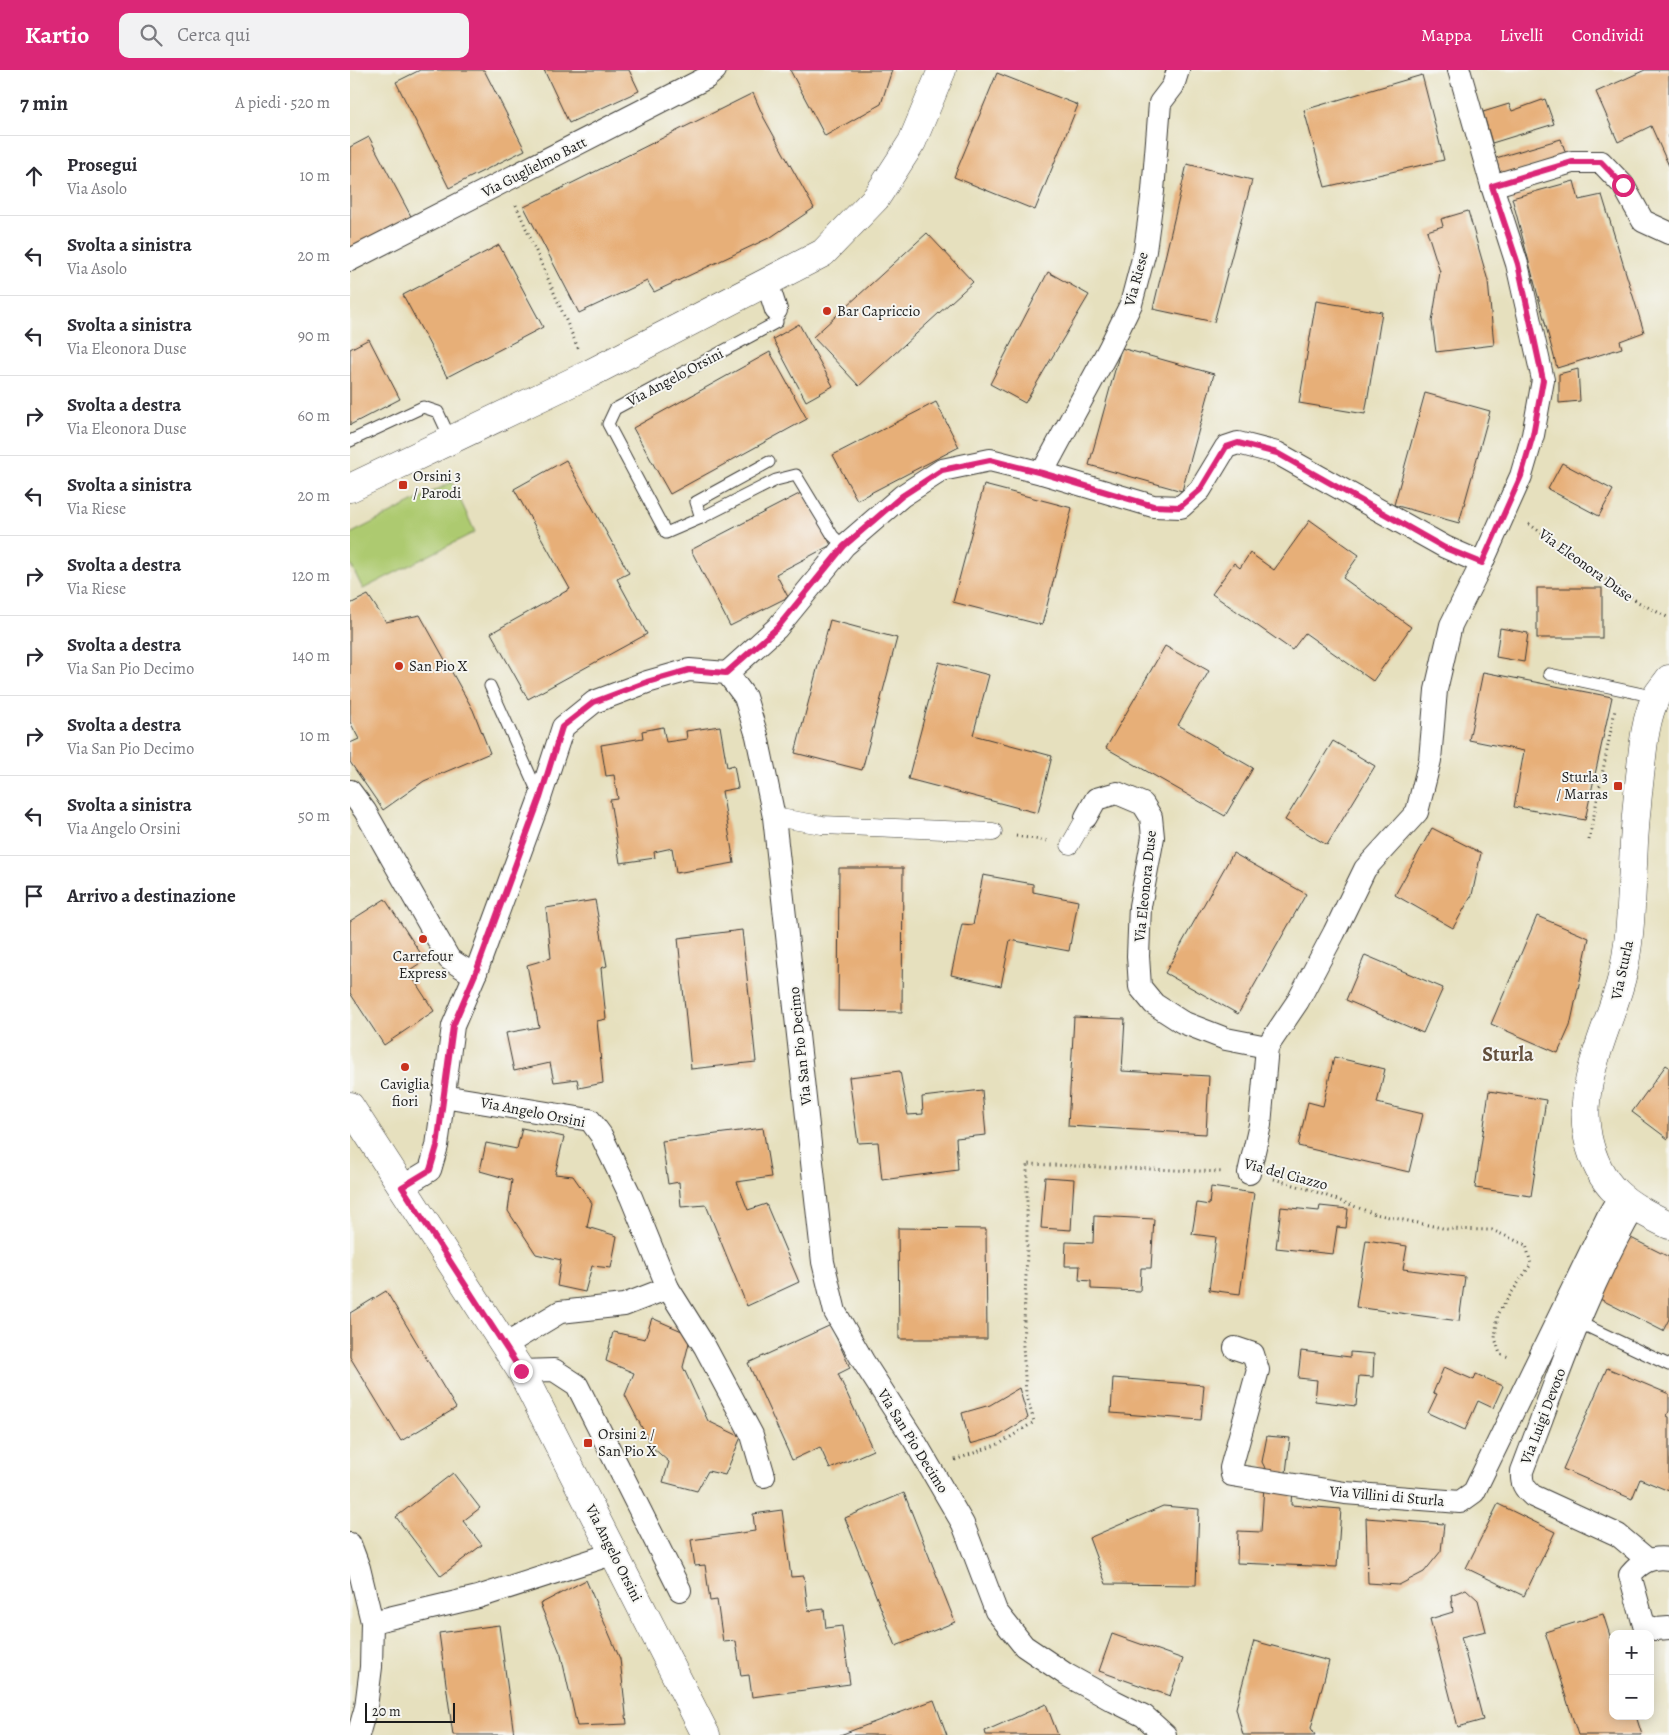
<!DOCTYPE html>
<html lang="it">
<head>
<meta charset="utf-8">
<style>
  :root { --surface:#fff; --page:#f2f2f3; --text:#2b2b33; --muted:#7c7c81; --line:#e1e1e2; --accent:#db2777 }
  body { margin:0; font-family:Alegreya,serif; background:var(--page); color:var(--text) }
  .controls { position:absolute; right:15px; bottom:15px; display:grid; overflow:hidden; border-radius:10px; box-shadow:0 2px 12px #0003 }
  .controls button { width:45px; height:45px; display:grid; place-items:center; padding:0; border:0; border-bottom:1px solid var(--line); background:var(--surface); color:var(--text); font:25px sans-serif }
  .scale { position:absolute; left:15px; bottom:12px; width:90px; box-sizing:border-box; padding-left:5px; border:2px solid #1c1c1c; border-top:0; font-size:14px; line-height:18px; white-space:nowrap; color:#1c1c1c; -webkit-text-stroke:4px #f6f6f2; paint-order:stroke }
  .stop { position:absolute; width:15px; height:15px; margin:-11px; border:4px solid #db2777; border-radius:50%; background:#fff }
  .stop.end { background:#db2777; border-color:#fff; box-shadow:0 1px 5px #0008 }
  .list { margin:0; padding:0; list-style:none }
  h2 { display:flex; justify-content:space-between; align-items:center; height:65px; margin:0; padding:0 20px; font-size:21px }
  h2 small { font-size:16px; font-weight:400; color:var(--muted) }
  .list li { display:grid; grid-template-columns:32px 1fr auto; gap:15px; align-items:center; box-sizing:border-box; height:80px; padding:0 20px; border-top:1px solid var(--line) }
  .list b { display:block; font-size:19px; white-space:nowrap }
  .list p { margin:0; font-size:16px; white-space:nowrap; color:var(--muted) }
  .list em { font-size:16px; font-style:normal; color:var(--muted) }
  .icon { flex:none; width:28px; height:28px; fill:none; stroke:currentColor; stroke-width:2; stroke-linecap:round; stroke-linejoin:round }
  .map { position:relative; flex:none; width:1319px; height:1665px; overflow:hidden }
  header { display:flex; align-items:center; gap:30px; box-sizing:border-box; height:70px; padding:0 25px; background:var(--accent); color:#fff }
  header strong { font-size:24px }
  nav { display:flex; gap:28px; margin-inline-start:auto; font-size:18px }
  .search { width:350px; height:45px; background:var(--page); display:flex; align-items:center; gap:12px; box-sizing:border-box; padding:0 18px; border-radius:10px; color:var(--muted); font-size:19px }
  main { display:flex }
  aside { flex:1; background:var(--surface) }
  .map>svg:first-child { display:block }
  .green { fill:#adca70; stroke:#647346 }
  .building { fill:#e7af78 }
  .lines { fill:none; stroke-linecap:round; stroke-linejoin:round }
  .service-casing { stroke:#3a3934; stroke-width:13 }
  .pedestrian-casing { stroke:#3a3934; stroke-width:19 }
  .minor-casing { stroke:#3a3934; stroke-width:24 }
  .tertiary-casing { stroke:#3a3934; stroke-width:29 }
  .path { stroke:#3a3934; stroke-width:3; stroke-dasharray:1 4; stroke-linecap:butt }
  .service { stroke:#fff; stroke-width:11 }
  .pedestrian { stroke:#fff; stroke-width:18 }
  .minor { stroke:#fff; stroke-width:22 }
  .tertiary { stroke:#fff; stroke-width:28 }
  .route { stroke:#db2777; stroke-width:6 }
  .poi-dot { fill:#c8321e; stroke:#f6f6f2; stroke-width:2 }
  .labels { text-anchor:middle; stroke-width:4; stroke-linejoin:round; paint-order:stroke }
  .street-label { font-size:15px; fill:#1c1c1c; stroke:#f6f6f2 }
  .poi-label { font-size:15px; fill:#1c1c1c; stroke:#f6f6f2; text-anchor:start }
  .district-label { font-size:20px; font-weight:bold; fill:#634f3c; stroke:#f6f6f2 }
</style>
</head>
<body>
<header>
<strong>Kartio</strong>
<div class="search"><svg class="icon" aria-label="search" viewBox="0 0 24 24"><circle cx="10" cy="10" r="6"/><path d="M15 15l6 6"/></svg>Cerca qui</div>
<nav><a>Mappa</a><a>Livelli</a><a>Condividi</a></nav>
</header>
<main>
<aside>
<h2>7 min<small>A piedi · 520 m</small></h2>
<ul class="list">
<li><svg class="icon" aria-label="ahead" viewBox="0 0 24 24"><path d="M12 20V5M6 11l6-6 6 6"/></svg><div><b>Prosegui</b><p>Via Asolo</p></div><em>10 m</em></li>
<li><svg class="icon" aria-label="left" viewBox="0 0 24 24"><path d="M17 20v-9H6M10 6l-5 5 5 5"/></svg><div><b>Svolta a sinistra</b><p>Via Asolo</p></div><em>20 m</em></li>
<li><svg class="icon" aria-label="left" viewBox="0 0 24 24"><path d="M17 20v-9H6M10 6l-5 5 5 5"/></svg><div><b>Svolta a sinistra</b><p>Via Eleonora Duse</p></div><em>90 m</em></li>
<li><svg class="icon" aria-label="right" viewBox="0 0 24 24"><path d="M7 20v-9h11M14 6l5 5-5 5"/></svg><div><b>Svolta a destra</b><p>Via Eleonora Duse</p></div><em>60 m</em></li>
<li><svg class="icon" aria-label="left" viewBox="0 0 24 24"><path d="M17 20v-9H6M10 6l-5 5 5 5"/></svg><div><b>Svolta a sinistra</b><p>Via Riese</p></div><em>20 m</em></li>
<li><svg class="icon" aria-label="right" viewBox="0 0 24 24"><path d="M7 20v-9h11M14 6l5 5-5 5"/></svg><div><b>Svolta a destra</b><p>Via Riese</p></div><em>120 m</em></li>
<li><svg class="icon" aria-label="right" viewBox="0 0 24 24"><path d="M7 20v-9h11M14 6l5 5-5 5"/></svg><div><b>Svolta a destra</b><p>Via San Pio Decimo</p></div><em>140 m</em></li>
<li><svg class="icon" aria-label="right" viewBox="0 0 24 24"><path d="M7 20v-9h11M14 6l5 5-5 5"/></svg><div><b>Svolta a destra</b><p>Via San Pio Decimo</p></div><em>10 m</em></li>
<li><svg class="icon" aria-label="left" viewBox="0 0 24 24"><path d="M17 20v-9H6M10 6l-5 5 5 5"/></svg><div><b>Svolta a sinistra</b><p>Via Angelo Orsini</p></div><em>50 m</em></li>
<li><svg class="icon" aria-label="arrive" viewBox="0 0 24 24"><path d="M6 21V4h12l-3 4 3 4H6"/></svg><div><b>Arrivo a destinazione</b></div></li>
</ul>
</aside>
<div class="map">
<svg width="1319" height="1665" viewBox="0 0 1319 1665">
  <rect width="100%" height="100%" fill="#f6f6f2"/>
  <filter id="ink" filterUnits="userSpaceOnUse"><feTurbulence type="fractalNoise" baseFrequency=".02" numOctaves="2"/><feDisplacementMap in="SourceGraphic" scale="10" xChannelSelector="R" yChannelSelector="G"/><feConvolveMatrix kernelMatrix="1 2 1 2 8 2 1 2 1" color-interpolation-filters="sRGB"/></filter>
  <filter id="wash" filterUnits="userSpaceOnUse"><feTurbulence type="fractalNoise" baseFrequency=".0096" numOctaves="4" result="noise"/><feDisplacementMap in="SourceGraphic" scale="20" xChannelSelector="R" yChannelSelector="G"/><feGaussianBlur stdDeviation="1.12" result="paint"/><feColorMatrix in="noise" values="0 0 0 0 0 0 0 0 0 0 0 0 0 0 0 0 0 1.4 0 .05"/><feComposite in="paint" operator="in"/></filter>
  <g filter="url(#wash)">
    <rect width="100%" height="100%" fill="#e6e0be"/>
    <polygon class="green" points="102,412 125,462 13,519 0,493 0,464"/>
    <g id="blocks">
      <g class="building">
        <polygon points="70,0 134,0 175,80 99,118 46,12"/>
        <polygon points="194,0 279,0 289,21 219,53"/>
        <polygon points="440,0 542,0 531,34 475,66"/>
        <polygon points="1295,0 1319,0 1319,96 1301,56 1268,72 1246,22"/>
        <polygon points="647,3 728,35 685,140 604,107"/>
        <polygon points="1072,5 1094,90 975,117 954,40"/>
        <polygon points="403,23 414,48 464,138 421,167 304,222 297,211 229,243 174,137"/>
        <polygon points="1195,29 1204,54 1142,73 1133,42 1159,34 1162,41"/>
        <polygon points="19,67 63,150 0,183 0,77"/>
        <polygon points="1211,69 1217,87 1151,106 1146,88"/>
        <polygon points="837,94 902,110 864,252 803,239"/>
        <polygon points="1224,111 1229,130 1252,125 1294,262 1270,271 1272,278 1207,298 1162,128"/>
        <polygon points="1118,141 1138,211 1144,275 1086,282 1082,252 1090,202 1077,161 1093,156 1091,149"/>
        <polygon points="577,163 623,212 509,316 463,267"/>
        <polygon points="149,175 193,257 97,307 53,225"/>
        <polygon points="698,202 739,225 675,333 640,314"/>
        <polygon points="966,231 1032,242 1015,344 949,333"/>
        <polygon points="449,254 483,316 456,331 423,269"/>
        <polygon points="19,269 50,329 0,355 0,279"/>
        <polygon points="771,278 864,304 832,421 739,395"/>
        <polygon points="420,282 457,349 320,424 283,358"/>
        <polygon points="1228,299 1230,331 1209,333 1209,304"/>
        <polygon points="1075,323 1140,341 1109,453 1044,435"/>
        <polygon points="586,332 609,377 507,430 483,385"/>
        <polygon points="216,390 279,503 267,509 297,564 178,629 141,563 220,519 164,419"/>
        <polygon points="1212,393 1263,420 1249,446 1198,419"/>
        <polygon points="634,415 722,438 692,555 603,532"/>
        <polygon points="453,422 481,475 426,504 438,527 380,556 341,480"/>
        <polygon points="960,450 1009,485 993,508 1061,557 1023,611 955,563 942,580 862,524 884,493 890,498 900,483 924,500"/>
        <rect x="1187" y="518" width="65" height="50"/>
        <polygon points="18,525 36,552 70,545 123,640 140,683 74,711 33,740 0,692 0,673 9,669 0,652 0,534"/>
        <polygon points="480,550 547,568 512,700 445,683"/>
        <polygon points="1150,558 1178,563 1174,592 1146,587"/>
        <polygon points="815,576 859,601 828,655 903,698 875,746 756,678"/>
        <polygon points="589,592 639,605 623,665 702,686 688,743 558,709"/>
        <polygon points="1133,602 1262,627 1235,750 1164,737 1174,681 1119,670"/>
        <polygon points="370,656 377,697 384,695 388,718 372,721 384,793 326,803 322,778 304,782 305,788 270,793 260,730 268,729 264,705 256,706 251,675 293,668 292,661 313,657 316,672 337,669 336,661"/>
        <polygon points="983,671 1025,696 977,775 935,750"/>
        <polygon points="1082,758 1131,783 1122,825 1103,858 1045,825"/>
        <polygon points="883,783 956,824 888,944 815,903"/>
        <polygon points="489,798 553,798 552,942 488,941"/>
        <polygon points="633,805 683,814 683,822 728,831 719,881 660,870 651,916 601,905 612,854 623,855"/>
        <polygon points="35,829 75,890 58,901 84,941 34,975 0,923 0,851"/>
        <polygon points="245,830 257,896 251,898 256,949 247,951 253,1013 229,1018 227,1009 204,1012 200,993 164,1001 156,963 189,957 177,895 201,888 196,838"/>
        <polygon points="1187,846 1239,868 1220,956 1208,983 1141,954"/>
        <polygon points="392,860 406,992 341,999 328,868"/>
        <polygon points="1015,885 1093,918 1073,963 996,930"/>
        <polygon points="724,947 775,949 772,1001 859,1006 856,1064 718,1056"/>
        <polygon points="984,987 1035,999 1027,1033 1073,1044 1059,1102 948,1076 958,1032 973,1036"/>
        <polygon points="1316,995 1319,997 1319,1067 1318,1069 1282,1042"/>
        <polygon points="550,1001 558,1045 573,1044 572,1027 632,1020 636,1065 606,1068 608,1100 532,1110 528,1072 508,1073 499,1007"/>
        <polygon points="1139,1021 1196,1030 1181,1126 1125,1118"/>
        <polygon points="172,1058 214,1067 205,1104 223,1106 242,1133 237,1157 267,1166 261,1198 242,1196 235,1222 207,1216 211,1190 186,1184 158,1141 162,1110 130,1101 136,1073 167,1079"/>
        <polygon points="413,1058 421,1107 387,1112 398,1140 416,1134 449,1212 397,1236 356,1135 331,1137 329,1112 318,1114 312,1071"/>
        <polygon points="695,1107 724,1109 721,1160 691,1158"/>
        <polygon points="861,1117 904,1123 890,1224 859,1220 866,1167 842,1164 847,1133 859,1135"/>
        <polygon points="970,1136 998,1139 996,1158 987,1157 983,1184 926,1178 931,1137 969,1141"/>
        <polygon points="744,1146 804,1149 801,1198 791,1198 790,1221 741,1219 741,1211 729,1210 730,1196 715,1196 716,1172 743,1173"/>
        <polygon points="548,1158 636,1159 637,1269 549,1269"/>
        <polygon points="1279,1167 1319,1187 1319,1249 1313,1261 1248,1228"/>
        <polygon points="1016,1170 1057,1176 1053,1199 1115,1207 1109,1251 1006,1237"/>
        <polygon points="36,1221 106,1338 51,1371 0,1287 0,1243"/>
        <polygon points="302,1248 341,1265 333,1297 358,1351 391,1367 375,1405 358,1401 347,1421 313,1412 319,1392 302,1377 275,1325 284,1303 256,1291 263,1262 295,1269"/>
        <polygon points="481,1255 500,1298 488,1304 523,1380 480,1399 470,1377 442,1390 398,1293"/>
        <polygon points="951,1281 1000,1287 1000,1282 1024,1284 1023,1307 1009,1306 1006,1336 965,1331 967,1310 948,1308"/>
        <polygon points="1094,1297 1124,1310 1126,1304 1153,1316 1143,1338 1128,1331 1115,1360 1078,1343 1087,1324 1083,1323"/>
        <polygon points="1257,1298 1319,1324 1319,1341 1317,1346 1319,1347 1319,1421 1290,1409 1282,1429 1213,1399"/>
        <polygon points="763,1308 854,1315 851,1350 761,1343"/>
        <polygon points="669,1318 678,1348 649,1366 620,1374 612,1343 640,1335"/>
        <polygon points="917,1366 940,1368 936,1403 920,1401 915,1398 912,1392"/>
        <polygon points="103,1403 130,1438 113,1451 132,1475 91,1506 46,1447"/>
        <polygon points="914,1416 942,1418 941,1435 991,1439 987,1497 887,1493 888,1461 911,1462"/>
        <polygon points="554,1423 605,1552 546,1576 495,1448"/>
        <polygon points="1148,1434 1205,1462 1174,1526 1116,1498"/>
        <polygon points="813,1436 849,1439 846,1515 756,1514 739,1468"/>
        <polygon points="432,1440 441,1507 454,1506 458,1541 474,1539 476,1558 492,1556 500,1614 402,1627 399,1605 391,1606 386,1571 373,1572 367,1530 360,1531 355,1495 345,1496 341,1470 405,1461 403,1444"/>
        <polygon points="1016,1448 1094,1454 1091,1481 1074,1502 1049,1515 1018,1513"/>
        <polygon points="236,1510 270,1589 277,1654 227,1656 211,1585 190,1534"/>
        <polygon points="1116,1519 1128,1530 1136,1561 1111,1567 1133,1650 1108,1657 1080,1549 1103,1542 1101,1525"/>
        <polygon points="1253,1544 1263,1575 1263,1646 1286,1646 1292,1665 1228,1665 1195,1562"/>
        <polygon points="149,1555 164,1665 103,1665 89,1563"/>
        <polygon points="762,1564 833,1589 820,1626 749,1601"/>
        <polygon points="904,1571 979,1591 961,1658 965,1665 893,1665 886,1638"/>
        <polygon points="584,1630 597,1665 490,1665"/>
        <polygon points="696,1634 708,1665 636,1665 635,1661"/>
      </g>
    </g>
  </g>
  <g filter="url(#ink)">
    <use href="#blocks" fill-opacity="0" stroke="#3a3934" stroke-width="1"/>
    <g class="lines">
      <defs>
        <g id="service">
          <polyline points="426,240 427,252 265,339 258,354 316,463 351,448 426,410 446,405 483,466 494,476"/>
          <polyline points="0,371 73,337 88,342 101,370"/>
          <polyline points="351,448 346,432 419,392"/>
          <polyline points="1199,604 1306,627"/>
          <polyline points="140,616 190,727"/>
          <polyline points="1228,1252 1319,1295"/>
        </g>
        <g id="pedestrian">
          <polyline points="424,747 472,755 643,762"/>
          <polyline points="720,775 736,747"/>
        </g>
        <g id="minor">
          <polyline points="1142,116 1222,92 1251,92 1273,115 1293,151 1319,163"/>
          <polyline points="0,190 356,8 365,0"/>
          <polyline points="417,212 426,240"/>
          <polyline points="692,403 759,279 781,234 795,181 803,121 810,33 823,16 828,0"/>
          <polyline points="377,603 427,558 494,476 552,426 592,400 640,390 692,403 803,436 831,437 850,420 876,377 888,373 927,383 1095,477 1132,493"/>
          <polyline points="0,721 15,741 99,889 116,900 126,902"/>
          <polyline points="736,747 746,729 767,723 793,734 801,747 803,767 790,836 788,886 790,917 804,934 832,952 876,969 917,977 948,931 984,863 1015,799 1067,742 1080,690 1086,620 1101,555 1132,493 1171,406 1183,365 1193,310 1167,194 1142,116 1109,0"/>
          <polyline points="93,1026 240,1050 251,1065 281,1127 318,1218 274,1235 210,1242 155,1275"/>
          <polyline points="899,1103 910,1055 917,977"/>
          <polyline points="52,1117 80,1100 87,1076 103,956 126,902 190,728 213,657 244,632 297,612 339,600 377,603 395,627 407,666 424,747 473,1192 485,1242 513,1291 564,1370 613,1454 646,1541 674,1576 717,1605 764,1631 794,1646 815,1665"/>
          <path d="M 1284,1138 C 1236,1220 1206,1312 1172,1401 C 1171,1413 1174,1418 1183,1426 L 1268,1465 L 1298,1490"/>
          <polyline points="318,1218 355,1277 402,1365 414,1406"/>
          <polyline points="885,1278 903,1284 908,1300 881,1398 882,1405 995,1423 1110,1432 1124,1422 1258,1146 1269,1127"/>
          <polyline points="171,1301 204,1300 227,1315 330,1520"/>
          <polyline points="0,1474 9,1498 22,1552 21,1597 16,1637 8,1665"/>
          <path d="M 1319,1489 C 1302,1486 1291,1492 1280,1505 L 1294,1555 L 1306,1559 L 1319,1558"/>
          <polyline points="22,1552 128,1527 265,1483"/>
        </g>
        <g id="tertiary">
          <polyline points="0,418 239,304 473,183 526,128 562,72 592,0"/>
          <path d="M 1319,609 C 1315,615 1309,621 1306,627 C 1296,646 1293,676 1291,697 C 1287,730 1284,762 1283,795 C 1281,833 1281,870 1272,907 C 1259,959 1226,1014 1238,1068 C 1249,1119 1276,1134 1319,1155"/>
          <polyline points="0,1036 171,1301 356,1665"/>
        </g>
      </defs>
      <use href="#service" class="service-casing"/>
      <use href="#pedestrian" class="pedestrian-casing"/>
      <use href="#minor" class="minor-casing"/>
      <use href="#tertiary" class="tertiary-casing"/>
      <g class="path">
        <polyline points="166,135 228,278"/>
        <polyline points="1179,454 1288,532 1319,548"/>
        <polyline points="666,766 697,771"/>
        <polyline points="1239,770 1265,640"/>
        <polyline points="924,1109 961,1120 1025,1144 1097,1159 1142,1160 1176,1175 1181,1194 1148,1243 1145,1268 1150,1284 1159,1287"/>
        <polyline points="605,1390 651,1373 684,1352 676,1323 673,1276 677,1182 677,1094 874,1102"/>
      </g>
      <use href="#service" class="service"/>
      <use href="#pedestrian" class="pedestrian"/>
      <use href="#minor" class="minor"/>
      <use href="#tertiary" class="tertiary"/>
    </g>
  </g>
  <g class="lines" filter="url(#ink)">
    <polyline class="route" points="171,1301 52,1117 80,1100 87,1076 103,956 126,902 190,728 212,657 244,632 297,612 339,600 376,603 427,558 494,476 552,426 592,400 640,390 692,403 803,436 830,437 850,420 876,377 888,373 927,383 1095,478 1132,493 1171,406 1183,365 1193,310 1168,194 1142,116 1222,92 1251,92 1273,115"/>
  </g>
  <g class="poi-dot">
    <circle cx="477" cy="241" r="5"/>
    <rect x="48" y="410" width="10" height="10" rx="2.5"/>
    <circle cx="49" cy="596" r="5"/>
    <rect x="1263" y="711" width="10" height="10" rx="2.5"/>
    <circle cx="73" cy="869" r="5"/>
    <circle cx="55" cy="997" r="5"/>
    <rect x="233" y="1368" width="10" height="10" rx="2.5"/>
  </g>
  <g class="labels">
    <g class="street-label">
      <text transform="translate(184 97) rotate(-27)" y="5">Via Guglielmo Batt</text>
      <text transform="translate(786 209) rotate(-75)" y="5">Via Riese</text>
      <text transform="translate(325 307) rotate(-28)" y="5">Via Angelo Orsini</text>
      <text transform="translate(1236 495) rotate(36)" y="5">Via Eleonora Duse</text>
      <text transform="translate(795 816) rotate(-84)" y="5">Via Eleonora Duse</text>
      <text transform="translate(1272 900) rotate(-78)" y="5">Via Sturla</text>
      <text transform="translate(450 976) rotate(-96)" y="5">Via San Pio Decimo</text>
      <text transform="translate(183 1042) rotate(11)" y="5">Via Angelo Orsini</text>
      <text transform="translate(936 1104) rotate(15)" y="5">Via del Ciazzo</text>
      <text transform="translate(1193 1346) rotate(-69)" y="5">Via Luigi Devoto</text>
      <text transform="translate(563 1371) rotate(58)" y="5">Via San Pio Decimo</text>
      <text transform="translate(1037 1426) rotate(5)" y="5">Via Villini di Sturla</text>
      <text transform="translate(264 1483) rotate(63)" y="5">Via Angelo Orsini</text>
    </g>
    <g class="poi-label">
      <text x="487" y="246">Bar Capriccio</text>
      <text x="63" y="411">Orsini 3<tspan x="63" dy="17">/ Parodi</tspan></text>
      <text x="59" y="601">San Pio X</text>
      <text x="1258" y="712" text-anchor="end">Sturla 3<tspan x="1258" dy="17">/ Marras</tspan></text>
      <text x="73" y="891" text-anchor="middle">Carrefour<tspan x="73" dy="17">Express</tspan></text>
      <text x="55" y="1019" text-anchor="middle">Caviglia<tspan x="55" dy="17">fiori</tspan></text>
      <text x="248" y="1369">Orsini 2 /<tspan x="248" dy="17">San Pio X</tspan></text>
    </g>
    <g class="district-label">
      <text x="1158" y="991">Sturla</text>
    </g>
  </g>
</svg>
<div class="controls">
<button>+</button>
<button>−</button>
</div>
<div class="scale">20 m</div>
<div class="stop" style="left:1273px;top:115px"></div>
<div class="stop end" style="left:171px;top:1301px"></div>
</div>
</main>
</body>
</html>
